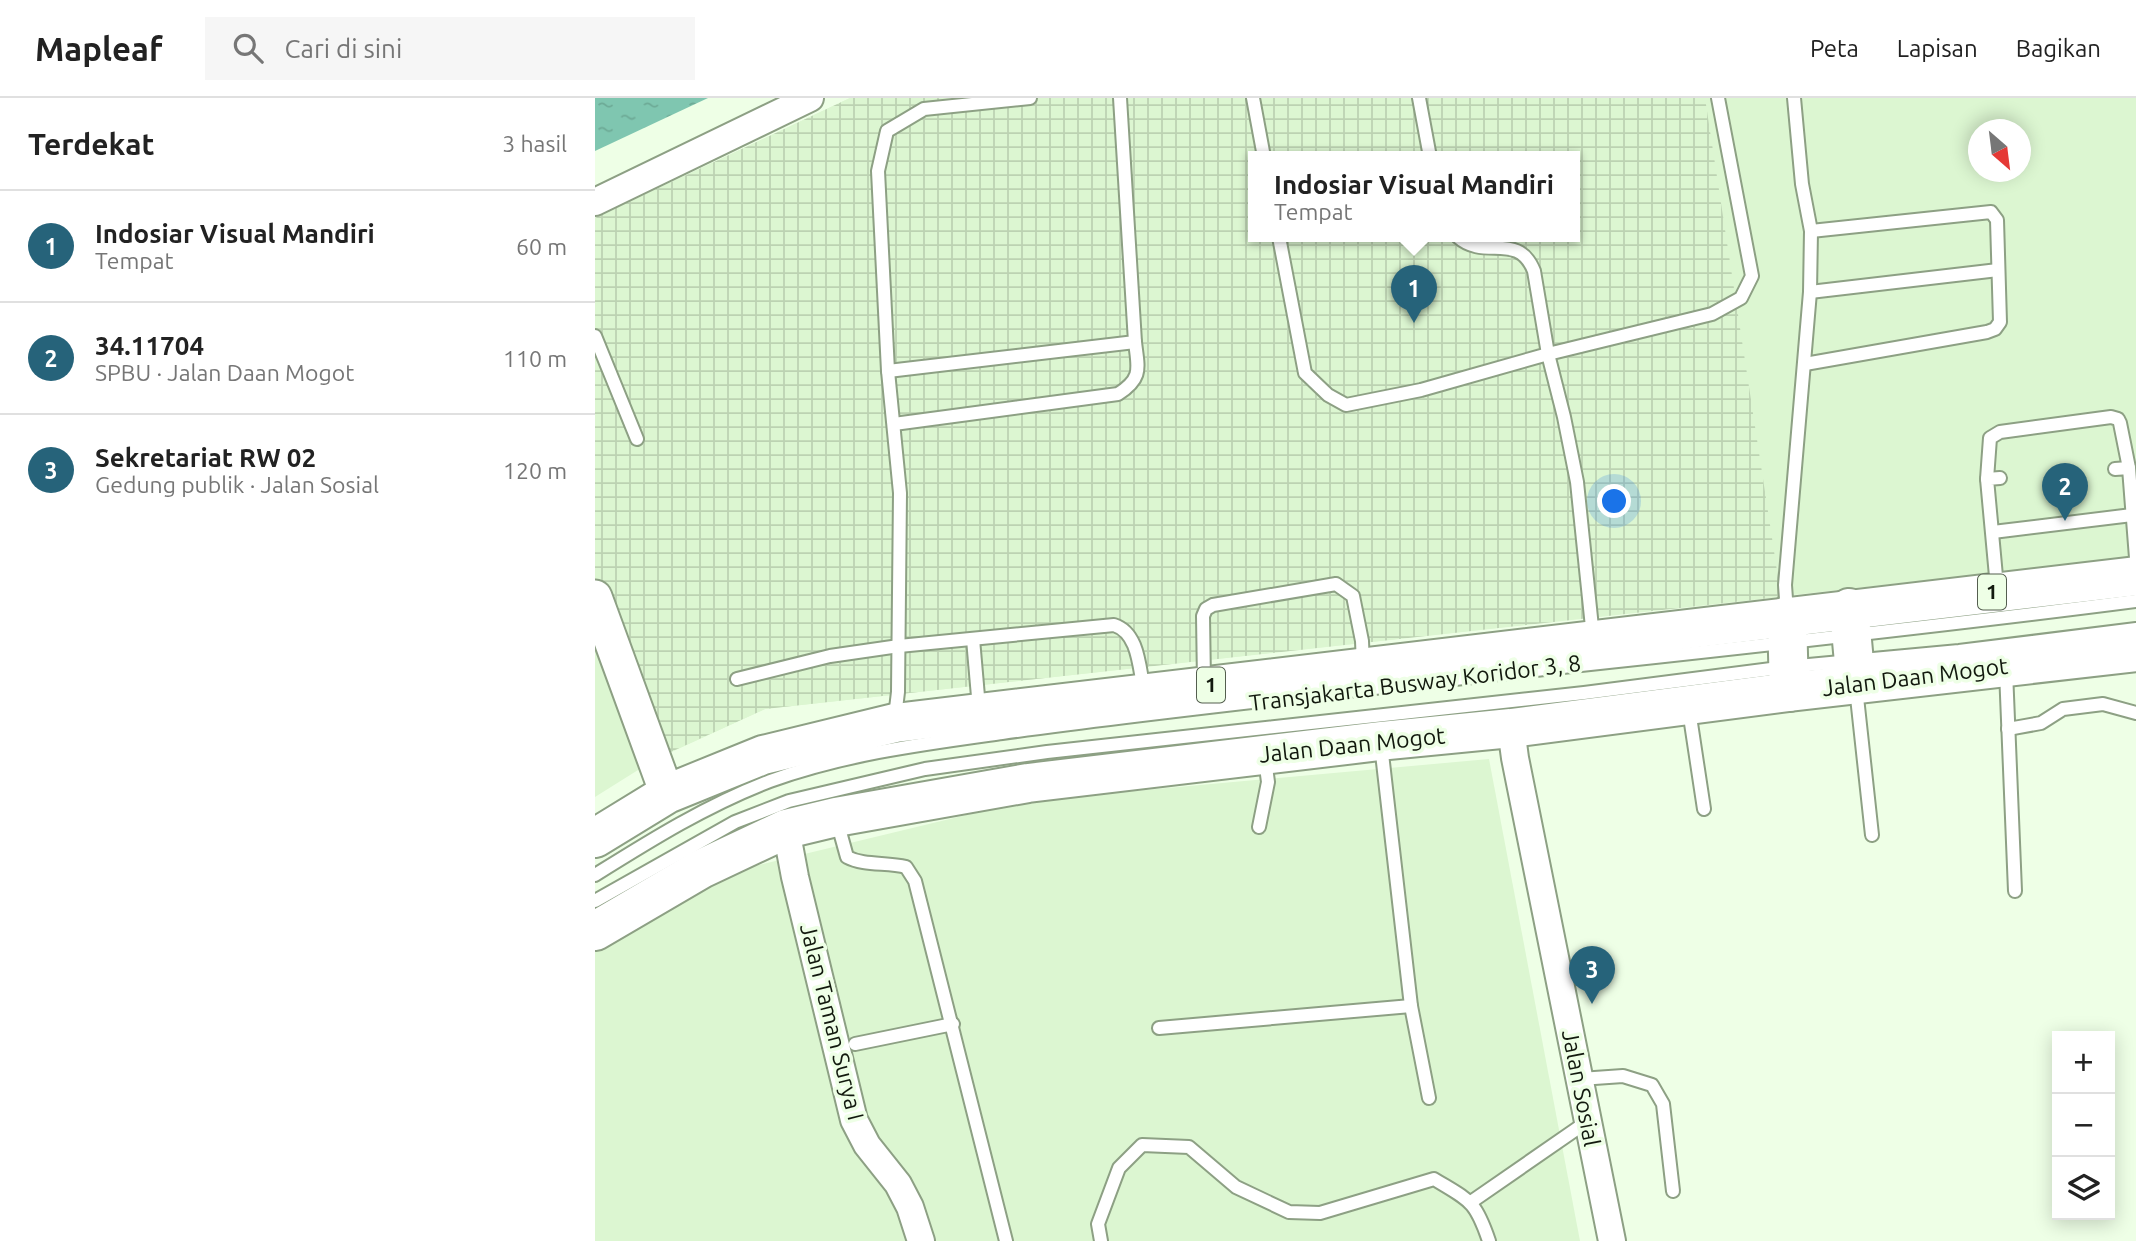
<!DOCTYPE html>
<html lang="id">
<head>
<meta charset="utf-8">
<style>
  :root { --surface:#fff; --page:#f6f6f6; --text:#222; --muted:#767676; --line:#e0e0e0; --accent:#26637a }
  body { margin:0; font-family:Ubuntu,sans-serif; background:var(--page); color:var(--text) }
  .controls { position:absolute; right:21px; bottom:21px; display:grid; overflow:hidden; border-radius:0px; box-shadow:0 4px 18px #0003 }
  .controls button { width:63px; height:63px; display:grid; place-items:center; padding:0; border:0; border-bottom:2px solid var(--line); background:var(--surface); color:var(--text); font:35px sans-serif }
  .compass { position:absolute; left:1373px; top:21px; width:63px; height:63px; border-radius:50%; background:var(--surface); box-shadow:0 4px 18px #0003; rotate:152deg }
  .you { position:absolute; left:1020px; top:404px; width:24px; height:24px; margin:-18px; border:5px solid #fff; border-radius:50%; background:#1a73e8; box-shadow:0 0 0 10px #1a73e833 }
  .badge { display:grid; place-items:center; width:46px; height:46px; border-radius:50%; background:var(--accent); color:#fff; font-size:23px; font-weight:700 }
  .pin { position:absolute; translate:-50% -58px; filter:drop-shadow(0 2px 4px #0008) }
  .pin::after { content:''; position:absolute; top:37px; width:24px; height:21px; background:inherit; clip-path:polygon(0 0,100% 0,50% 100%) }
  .popup { position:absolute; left:653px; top:53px; width:332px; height:91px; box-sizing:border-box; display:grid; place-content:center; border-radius:0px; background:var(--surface); filter:drop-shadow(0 2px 5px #0005); font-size:23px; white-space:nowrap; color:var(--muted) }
  .popup b { font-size:26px; color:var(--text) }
  .popup::after { content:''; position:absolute; left:50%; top:100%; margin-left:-14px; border:14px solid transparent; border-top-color:var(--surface) }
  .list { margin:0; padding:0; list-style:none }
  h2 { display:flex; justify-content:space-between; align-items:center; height:91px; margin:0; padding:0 28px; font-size:30px }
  h2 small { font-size:23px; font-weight:400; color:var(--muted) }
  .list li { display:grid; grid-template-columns:46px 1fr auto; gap:21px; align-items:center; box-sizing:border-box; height:112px; padding:0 28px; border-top:2px solid var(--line) }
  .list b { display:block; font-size:26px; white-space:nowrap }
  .list p { margin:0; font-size:23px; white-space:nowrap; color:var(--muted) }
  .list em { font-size:23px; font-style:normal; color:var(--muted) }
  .icon { flex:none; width:38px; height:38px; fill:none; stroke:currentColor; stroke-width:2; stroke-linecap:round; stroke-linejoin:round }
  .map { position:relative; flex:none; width:1541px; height:1143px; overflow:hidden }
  header { display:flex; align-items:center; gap:42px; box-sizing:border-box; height:98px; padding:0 35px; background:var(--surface); border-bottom:2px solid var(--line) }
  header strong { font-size:33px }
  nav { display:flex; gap:38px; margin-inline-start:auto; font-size:24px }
  .search { width:490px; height:63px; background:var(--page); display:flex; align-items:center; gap:18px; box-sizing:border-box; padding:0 24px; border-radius:0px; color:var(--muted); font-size:26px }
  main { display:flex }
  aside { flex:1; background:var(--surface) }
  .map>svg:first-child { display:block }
  .built { fill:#dcf6d1; fill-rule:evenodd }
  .industrial { fill:url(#industrial-grid); fill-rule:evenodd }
  .water { fill:url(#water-ripples) }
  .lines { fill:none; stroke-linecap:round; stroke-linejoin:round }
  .service-casing { stroke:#8da084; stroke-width:16 }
  .minor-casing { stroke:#8da084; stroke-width:30 }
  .tertiary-casing { stroke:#8da084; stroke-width:37 }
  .trunk-casing { stroke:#8da084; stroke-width:42 }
  .service { stroke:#fff; stroke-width:12 }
  .minor { stroke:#fff; stroke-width:26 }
  .tertiary { stroke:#fff; stroke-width:33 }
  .trunk { stroke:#fff; stroke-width:38 }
  .labels { text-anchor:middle; stroke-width:7; stroke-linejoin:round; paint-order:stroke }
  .shield { fill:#eeffe6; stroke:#545e4f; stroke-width:2 }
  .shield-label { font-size:21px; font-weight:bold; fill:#12190e }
  .street-label { font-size:23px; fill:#12190e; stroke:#eeffe6 }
</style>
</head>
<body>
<header>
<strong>Mapleaf</strong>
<div class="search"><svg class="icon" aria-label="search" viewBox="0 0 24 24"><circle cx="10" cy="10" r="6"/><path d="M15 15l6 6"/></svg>Cari di sini</div>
<nav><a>Peta</a><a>Lapisan</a><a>Bagikan</a></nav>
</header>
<main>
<aside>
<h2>Terdekat<small>3 hasil</small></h2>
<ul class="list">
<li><span class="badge">1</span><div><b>Indosiar Visual Mandiri</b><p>Tempat</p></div><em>60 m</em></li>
<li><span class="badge">2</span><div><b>34.11704</b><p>SPBU · Jalan Daan Mogot</p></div><em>110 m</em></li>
<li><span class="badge">3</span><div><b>Sekretariat RW 02</b><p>Gedung publik · Jalan Sosial</p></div><em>120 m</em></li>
</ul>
</aside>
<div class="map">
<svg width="1541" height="1143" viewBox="0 0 1541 1143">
  <defs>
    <pattern id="industrial-grid" width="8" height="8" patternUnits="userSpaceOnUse" patternTransform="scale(1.75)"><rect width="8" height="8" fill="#dcf6d1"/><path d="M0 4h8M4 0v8" fill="none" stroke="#bcd2b2"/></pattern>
    <pattern id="water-ripples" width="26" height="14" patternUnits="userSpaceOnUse" patternTransform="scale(1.75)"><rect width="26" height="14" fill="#7fc6b0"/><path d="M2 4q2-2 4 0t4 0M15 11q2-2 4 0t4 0" fill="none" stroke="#6daa96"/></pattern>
  </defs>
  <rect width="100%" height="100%" fill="#eeffe6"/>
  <g class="built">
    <path d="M 255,0 L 1541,0 L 1541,459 L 170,611 L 59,662 L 0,699 L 0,120 ZM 1384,32 L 1426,32 L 1426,74 L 1384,74 ZM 658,59 L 980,59 L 980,139 L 658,139 Z"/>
    <polygon points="894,661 985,1143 0,1143 0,829 77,788 429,703"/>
  </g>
  <path class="industrial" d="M 255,0 L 1110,0 L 1186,499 L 170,611 L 58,662 L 0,498 L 0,120 ZM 658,59 L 980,59 L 980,139 L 658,139 Z"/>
  <polygon class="water" points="0,0 113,0 0,53"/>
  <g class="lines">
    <defs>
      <g id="service">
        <polyline points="658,0 669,59"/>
        <polyline points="824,0 835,59"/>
        <polyline points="684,139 710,275 733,297 751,307 826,292 953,256 969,319 982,384 998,539"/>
        <path d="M 863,139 C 890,163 923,133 939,173 L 953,256 L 1117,216 L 1146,200 L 1157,178 L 1123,0"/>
        <polyline points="1215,194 1403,172"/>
        <polyline points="0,238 42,341"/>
        <polyline points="1210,266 1392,234 1400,231 1405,224 1402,122 1396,114 1216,133"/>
        <polyline points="293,273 540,244 525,0"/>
        <path d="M 299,326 L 523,296 C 548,280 543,270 540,244"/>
        <polyline points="1520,371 1534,370 1541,460"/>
        <polyline points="1392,381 1395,340 1405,334 1516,319 1523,321 1525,325 1534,370"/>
        <polyline points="1398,434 1537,417"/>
        <polyline points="1402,489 1392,381 1405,380"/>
        <polyline points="1192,515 1190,487 1215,194 1216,133 1207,86 1199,0"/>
        <polyline points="378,541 384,610"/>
        <polyline points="1411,573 1420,793"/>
        <path d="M 142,581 L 235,558 L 304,548 L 519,527 C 544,535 544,570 549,592"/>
        <polyline points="609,584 608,518 611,511 618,507 741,486 758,498 767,543 768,567"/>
        <polyline points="1261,590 1277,737"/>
        <polyline points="1094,612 1109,711"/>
        <polyline points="300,619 303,594 305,395 293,273 283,73 292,33 329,11 435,0"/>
        <polyline points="1413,631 1446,625 1468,611 1508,606 1541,615"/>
        <polyline points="786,647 816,908 834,1000"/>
        <path d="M 242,723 L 252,759 C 269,768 292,764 311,769 L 320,783 L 411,1143"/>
        <polyline points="664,729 673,684 670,661"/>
        <path d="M 0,777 C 56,742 112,707 175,683 C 249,656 328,646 407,635 C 522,619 638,606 753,593 C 1016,563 1279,537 1541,503"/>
        <polyline points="0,803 140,724 194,703 330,671 452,654 989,595 1192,569 1364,553 1541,531"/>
        <polyline points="564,930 816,908"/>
        <polyline points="260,946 358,926"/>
        <polyline points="985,981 1028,978 1057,987 1068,1006 1078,1093"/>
        <polyline points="876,1104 993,1023"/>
        <path d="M 506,1143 L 503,1126 L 524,1070 L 547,1047 L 594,1049 L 641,1089 L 694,1114 L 725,1115 L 839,1081 C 875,1103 880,1102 894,1143"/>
      </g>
      <g id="minor">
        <polyline points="0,104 215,0"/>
        <polyline points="916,630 920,660 1017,1143"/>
        <polyline points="191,731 200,779 259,1022 272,1047 303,1086 315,1109 326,1143"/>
      </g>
      <polyline id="tertiary" points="0,499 72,696"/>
      <g id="trunk">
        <polyline points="1254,510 1261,586"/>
        <polyline points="1192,518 1194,594"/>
        <polyline points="0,740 72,696 168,657 300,625 1541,478"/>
        <polyline points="0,833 106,771 191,731 241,719 433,685 785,643 916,630 1194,594 1541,554"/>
      </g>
    </defs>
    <use href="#service" class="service-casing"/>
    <use href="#minor" class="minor-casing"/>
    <use href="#tertiary" class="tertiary-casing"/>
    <use href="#trunk" class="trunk-casing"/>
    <use href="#service" class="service"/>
    <use href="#minor" class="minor"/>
    <use href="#tertiary" class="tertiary"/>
    <use href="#trunk" class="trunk"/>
  </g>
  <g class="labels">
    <g class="shield">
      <rect x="1383" y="476.5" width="28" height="35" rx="5"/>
      <rect x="602" y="569.5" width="28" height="35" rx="5"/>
    </g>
    <g class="shield-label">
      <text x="1397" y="501">1</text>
      <text x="616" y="594">1</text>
    </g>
    <g class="street-label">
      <text transform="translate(1320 579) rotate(-7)" y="8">Jalan Daan Mogot</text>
      <text transform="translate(820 585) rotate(-7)" y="8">Transjakarta Busway Koridor 3, 8</text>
      <text transform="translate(757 647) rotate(-6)" y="8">Jalan Daan Mogot</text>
      <text transform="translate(237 924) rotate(76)" y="8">Jalan Taman Surya I</text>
      <text transform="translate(986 990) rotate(79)" y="8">Jalan Sosial</text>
    </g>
  </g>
</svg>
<div class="controls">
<button>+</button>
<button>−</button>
<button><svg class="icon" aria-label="layers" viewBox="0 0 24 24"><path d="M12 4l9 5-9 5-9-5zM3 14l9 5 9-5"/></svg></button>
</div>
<svg class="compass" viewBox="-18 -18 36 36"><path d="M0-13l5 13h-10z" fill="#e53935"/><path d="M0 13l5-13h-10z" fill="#767676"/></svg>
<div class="you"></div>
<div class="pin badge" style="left:819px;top:225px">1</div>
<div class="popup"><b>Indosiar Visual Mandiri</b>Tempat</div>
<div class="pin badge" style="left:1470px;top:423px">2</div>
<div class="pin badge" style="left:997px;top:906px">3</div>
</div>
</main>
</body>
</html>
